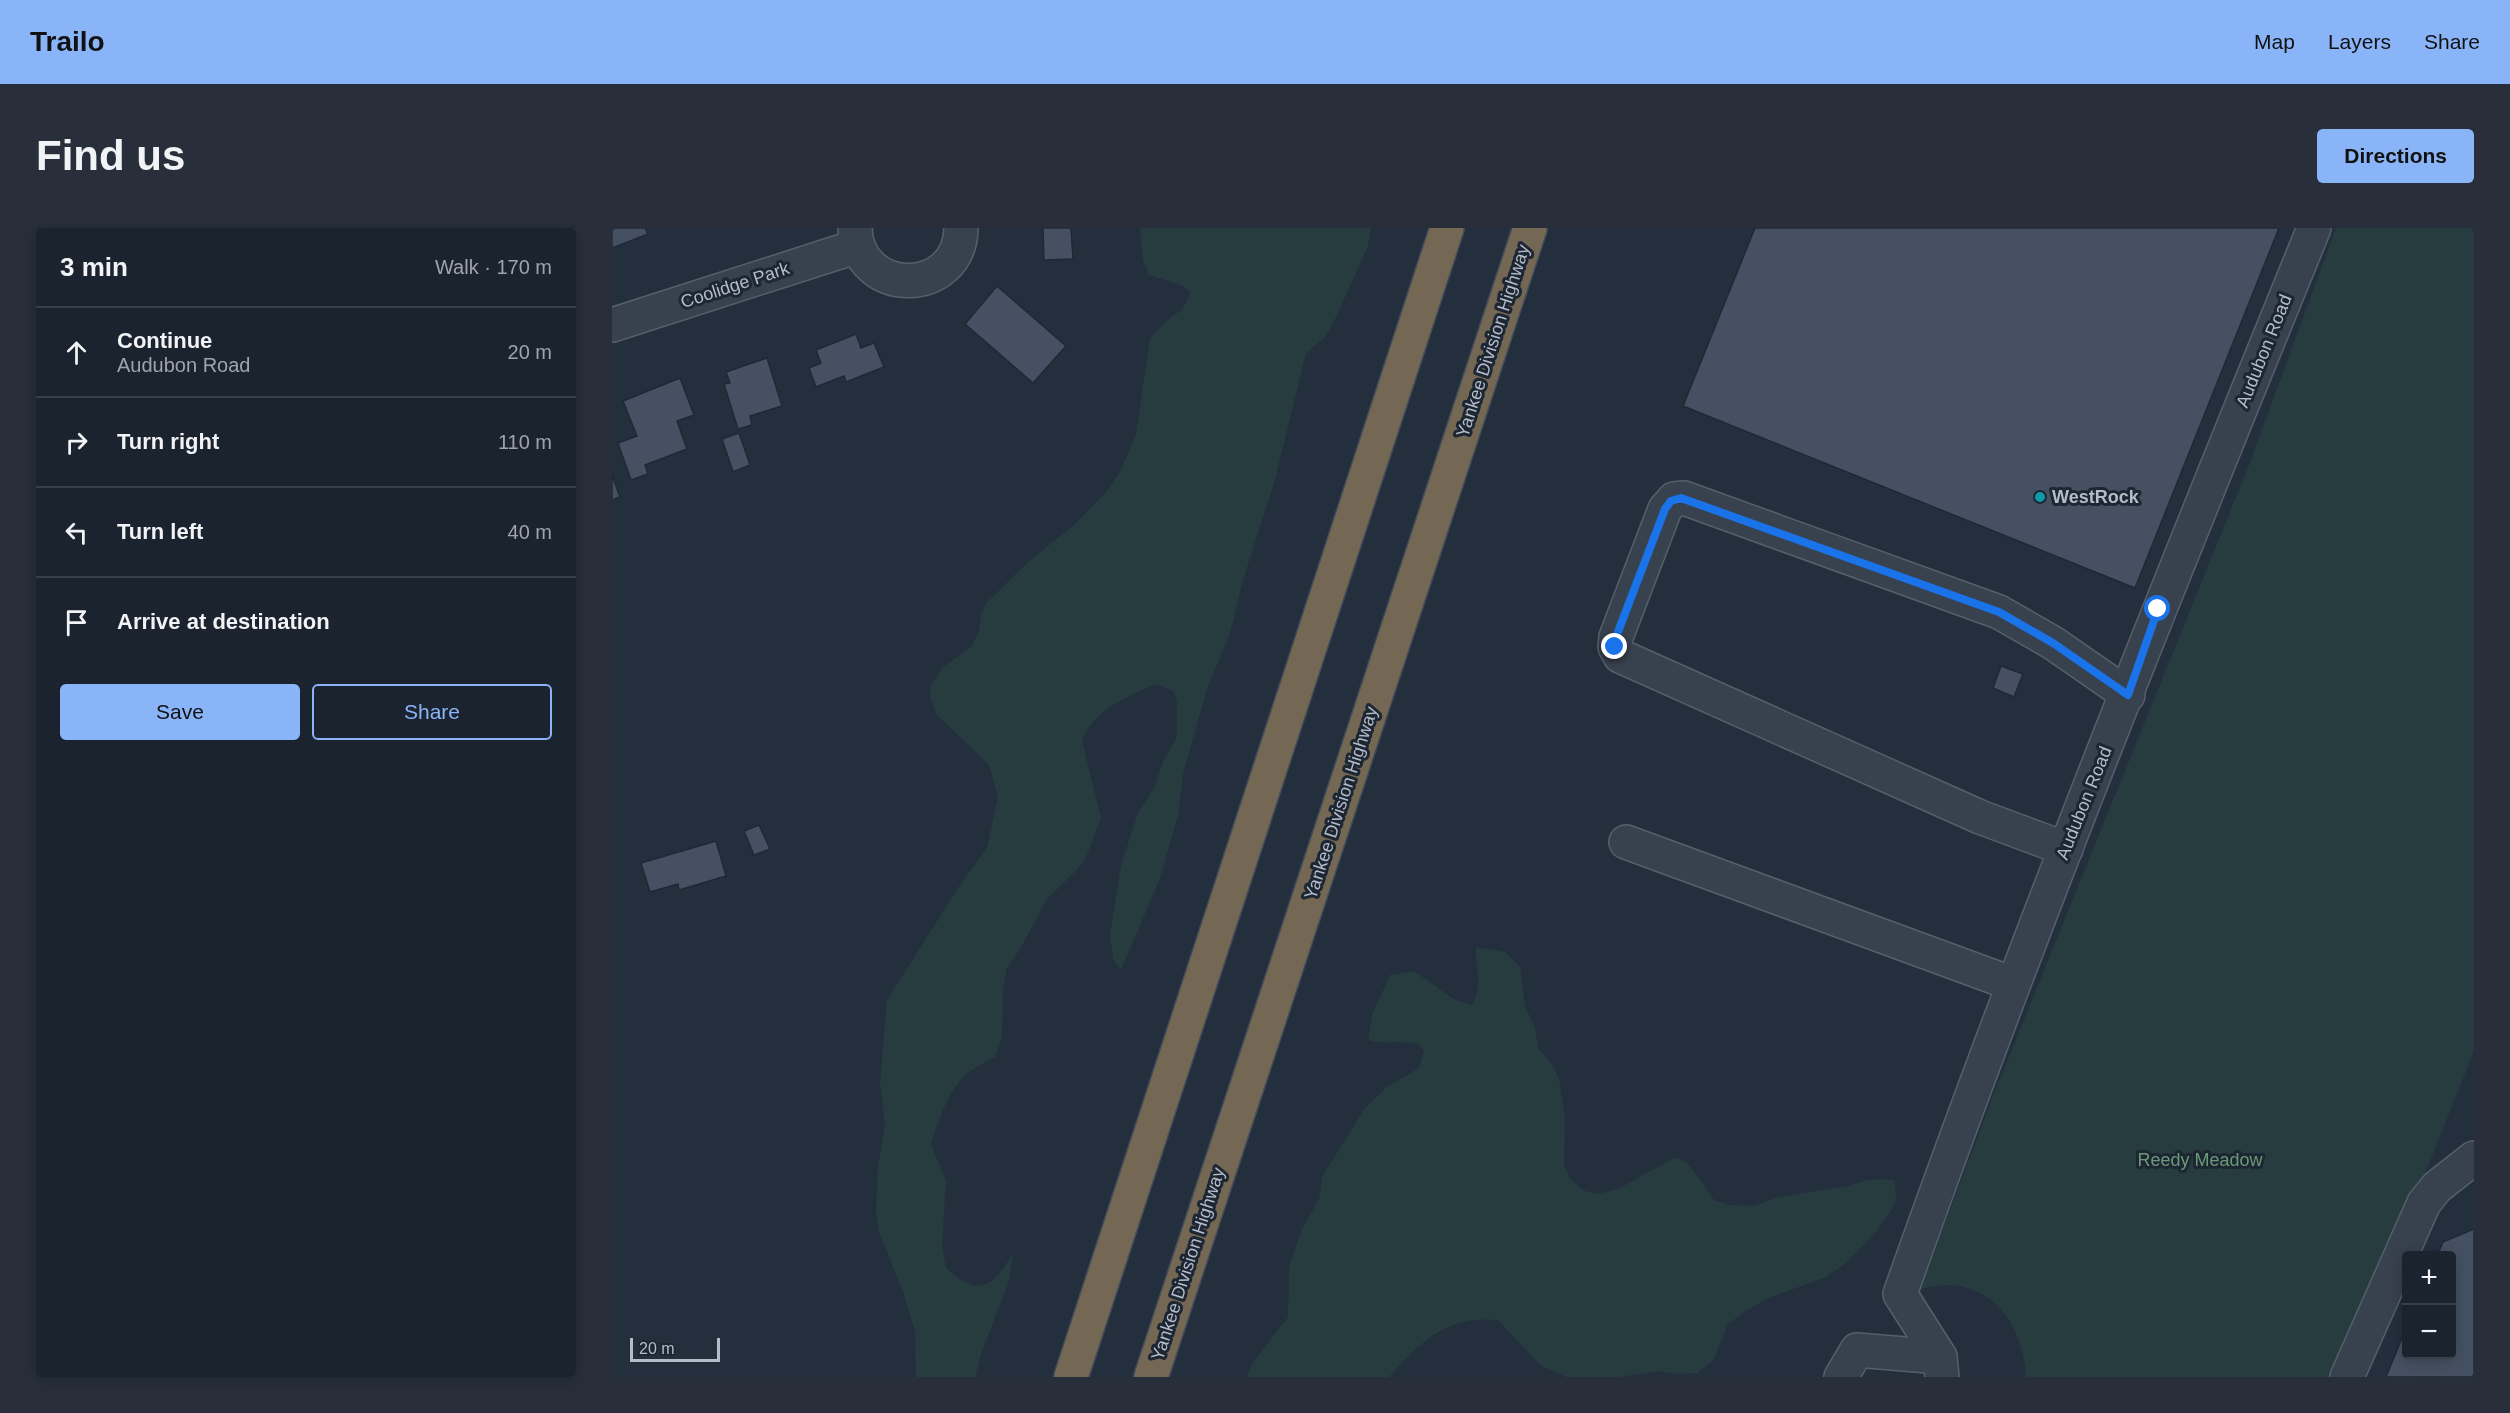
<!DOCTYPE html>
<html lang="en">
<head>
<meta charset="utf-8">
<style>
  :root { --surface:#1b232e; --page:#282f3a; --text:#f1f3f6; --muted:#a0a4aa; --line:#39404a; --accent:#8ab4f8 }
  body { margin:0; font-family:Helvetica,sans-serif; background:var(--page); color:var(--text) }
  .controls { position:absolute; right:18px; bottom:18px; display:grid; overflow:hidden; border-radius:6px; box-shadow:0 3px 15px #0003 }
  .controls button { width:54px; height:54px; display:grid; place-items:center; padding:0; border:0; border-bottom:2px solid var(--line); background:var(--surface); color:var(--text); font:30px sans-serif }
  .scale { position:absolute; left:18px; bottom:15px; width:90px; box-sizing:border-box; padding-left:6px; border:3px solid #b4bcc9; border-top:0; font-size:16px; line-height:21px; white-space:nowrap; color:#b4bcc9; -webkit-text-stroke:4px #1d2633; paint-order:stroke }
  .stop { position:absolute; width:18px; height:18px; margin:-14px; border:4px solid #1a73e8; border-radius:50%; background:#fff }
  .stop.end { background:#1a73e8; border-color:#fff; box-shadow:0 2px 6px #0008 }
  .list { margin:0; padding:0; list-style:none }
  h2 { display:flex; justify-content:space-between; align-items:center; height:78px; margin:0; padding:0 24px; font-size:26px }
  h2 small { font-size:20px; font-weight:400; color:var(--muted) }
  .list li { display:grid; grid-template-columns:39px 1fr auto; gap:18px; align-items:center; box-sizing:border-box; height:90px; padding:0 24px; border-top:2px solid var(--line) }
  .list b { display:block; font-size:22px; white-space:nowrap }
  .list p { margin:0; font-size:20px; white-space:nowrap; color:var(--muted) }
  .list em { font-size:20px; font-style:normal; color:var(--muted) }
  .actions { display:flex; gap:12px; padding:18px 24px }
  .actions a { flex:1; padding:14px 0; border:2px solid var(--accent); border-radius:6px; text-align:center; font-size:21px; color:var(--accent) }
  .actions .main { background:var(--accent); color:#111 }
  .icon { flex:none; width:33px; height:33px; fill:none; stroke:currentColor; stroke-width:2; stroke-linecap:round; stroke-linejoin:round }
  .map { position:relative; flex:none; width:1862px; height:1149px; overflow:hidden; border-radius:6px }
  header { display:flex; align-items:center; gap:36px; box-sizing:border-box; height:84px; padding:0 30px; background:var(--accent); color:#111 }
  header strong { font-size:28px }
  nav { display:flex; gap:33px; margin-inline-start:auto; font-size:21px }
  .intro { display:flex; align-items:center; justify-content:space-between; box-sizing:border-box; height:144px; padding:0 36px }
  h1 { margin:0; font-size:42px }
  .button { padding:15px 27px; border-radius:6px; background:var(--accent); color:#111; font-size:21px; font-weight:700 }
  main { display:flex; gap:36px; padding:0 36px }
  aside { flex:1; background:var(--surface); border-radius:6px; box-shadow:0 3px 15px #0003 }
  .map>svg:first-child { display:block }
  .green { fill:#263c3f }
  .building { fill:#455162; stroke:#1f2835; stroke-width:1.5 }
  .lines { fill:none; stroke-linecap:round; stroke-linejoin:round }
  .minor-casing { stroke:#565f6c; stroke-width:36 }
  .highway-casing { stroke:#434c59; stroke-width:36 }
  .minor { stroke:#38414e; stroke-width:33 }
  .highway { stroke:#746855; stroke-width:33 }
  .route { stroke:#1a73e8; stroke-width:8 }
  .culture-dot { fill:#0f9aa8; stroke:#1d2633; stroke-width:2 }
  .labels { text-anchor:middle; stroke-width:6; stroke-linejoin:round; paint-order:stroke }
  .street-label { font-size:18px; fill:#b4bcc9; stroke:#1d2633 }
  .poi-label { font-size:18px; font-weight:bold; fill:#b4bcc9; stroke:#1d2633; text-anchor:start }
  .park-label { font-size:18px; fill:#6b9a76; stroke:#1d2633 }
</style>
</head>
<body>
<header>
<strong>Trailo</strong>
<nav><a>Map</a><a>Layers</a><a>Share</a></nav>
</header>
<div class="intro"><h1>Find us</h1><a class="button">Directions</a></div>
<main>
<aside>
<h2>3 min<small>Walk · 170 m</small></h2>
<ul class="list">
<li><svg class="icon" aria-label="ahead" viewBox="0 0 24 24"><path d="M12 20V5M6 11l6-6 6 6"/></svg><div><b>Continue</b><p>Audubon Road</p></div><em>20 m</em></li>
<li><svg class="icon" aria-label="right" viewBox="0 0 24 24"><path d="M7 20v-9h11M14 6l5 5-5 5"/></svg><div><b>Turn right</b></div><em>110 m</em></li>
<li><svg class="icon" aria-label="left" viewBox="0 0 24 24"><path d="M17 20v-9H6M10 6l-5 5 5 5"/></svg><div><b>Turn left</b></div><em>40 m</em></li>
<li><svg class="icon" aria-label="arrive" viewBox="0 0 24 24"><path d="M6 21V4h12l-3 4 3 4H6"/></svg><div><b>Arrive at destination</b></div></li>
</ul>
<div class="actions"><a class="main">Save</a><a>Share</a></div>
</aside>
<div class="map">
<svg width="1862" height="1149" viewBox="0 0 1862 1149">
  <rect width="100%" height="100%" fill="#242f3e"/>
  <g class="green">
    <path d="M 528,0 L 759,0 L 756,18 L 726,85 L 714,108 L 694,125 L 663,252 L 631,352 L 618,406 L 595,461 L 571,546 L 566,588 L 547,653 L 509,742 L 501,731 L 498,707 L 509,637 L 526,585 L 543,559 L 551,533 L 565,509 L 565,474 L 561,463 L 543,456 C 517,468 479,483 470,513 L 489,590 L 473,632 L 460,647 L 435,671 L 407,723 L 395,739 L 391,760 L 390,810 L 383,829 C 375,834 365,838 358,843 C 337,859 327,892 319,916 L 334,953 L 330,1018 L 334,1040 C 367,1070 380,1060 401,1025 L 396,1056 L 370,1123 L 363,1149 L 304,1149 L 303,1103 L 291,1064 L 267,1004 L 264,983 L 266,939 L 273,896 L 268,855 L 275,772 L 346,660 L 375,620 L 386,569 L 377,537 L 324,486 L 318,469 L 319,457 L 331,439 L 360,418 L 367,404 L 369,388 L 374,375 L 414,336 L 463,296 L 494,264 L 508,244 L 524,206 L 538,110 L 559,89 L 570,82 L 579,65 L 572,58 L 537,47 L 531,32 Z"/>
    <path d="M 1724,0 L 1862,0 L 1862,823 L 1732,1149 L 1414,1149 C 1412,1104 1387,1058 1335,1057 C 1326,1057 1316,1060 1308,1061 L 1381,868 L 1637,237 Z"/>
    <path d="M 864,719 L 893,724 L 908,739 L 913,778 L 923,800 L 926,820 L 941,837 L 947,851 L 953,889 L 952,936 L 958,951 L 973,963 L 985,966 L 1006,961 L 1062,930 L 1071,932 L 1078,938 L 1102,972 L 1118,977 L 1143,978 L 1166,969 L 1238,958 C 1248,952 1272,949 1283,953 L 1284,972 L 1280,981 L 1265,1003 L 1250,1019 L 1230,1038 L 1212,1050 L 1159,1069 L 1135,1082 L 1116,1096 L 1101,1133 L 1085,1145 L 1063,1146 L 1047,1143 L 1007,1149 L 954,1149 L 928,1137 L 886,1092 C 835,1087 809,1113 777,1149 L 635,1149 L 640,1136 L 676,1089 L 677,1038 L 691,999 L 707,971 L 710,949 L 753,880 L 775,859 L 807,840 L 812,823 L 807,816 C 789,812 772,817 756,812 L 760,787 L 778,747 L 802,743 L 842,771 L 859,777 C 872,760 863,739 864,719 Z"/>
  </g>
  <g class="building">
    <polygon points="0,0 33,0 36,6 0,20"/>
    <polygon points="431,0 459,0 461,31 432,32"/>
    <polygon points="1143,0 1667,0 1523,360 1071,178"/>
    <polygon points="385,58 454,118 421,155 353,96"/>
    <polygon points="244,106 249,120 262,115 272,139 234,154 232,148 204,159 197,140 209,135 204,122"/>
    <polygon points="155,130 170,178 138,188 140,197 126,201 112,156 118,155 114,144"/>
    <polygon points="68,150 82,187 65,193 75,221 33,237 36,246 19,252 6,215 25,208 11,173"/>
    <polygon points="127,205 138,237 121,244 110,211"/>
    <polygon points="0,247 8,269 0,272"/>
    <polygon points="1389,438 1411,446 1402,469 1381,460"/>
    <polygon points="147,597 158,621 142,627 132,603"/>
    <polygon points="104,613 114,648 67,662 66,656 38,664 29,635"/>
    <polygon points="1862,1001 1862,1149 1774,1149 1794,1100 1794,1126 1840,1126 1840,1028 1825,1028 1831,1014"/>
  </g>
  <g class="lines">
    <defs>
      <g id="minor">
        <path d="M 243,0 C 245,70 348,70 349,0"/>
        <polyline points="0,97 246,18"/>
        <polyline points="1014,614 1401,756"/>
        <polyline points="1454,621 1368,589 1008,428 1003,419 1004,409 1053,281 1062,271 1072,270 1387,384 1441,415 1516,467"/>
        <polyline points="1229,1149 1245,1122 1328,1129"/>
        <path d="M 1330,1149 L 1328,1129 L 1288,1066 C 1415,707 1558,353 1702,0"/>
        <polyline points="1735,1149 1812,975 1825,959 1862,930"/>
      </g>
      <g id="highway">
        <polyline points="459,1149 835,0"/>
        <polyline points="539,1149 918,0"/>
      </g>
    </defs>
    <use href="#minor" class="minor-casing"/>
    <use href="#highway" class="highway-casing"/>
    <use href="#minor" class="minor"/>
    <use href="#highway" class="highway"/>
  </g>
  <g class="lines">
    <polyline class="route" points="1003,419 1004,409 1053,281 1059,273 1069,270 1387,384 1441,415 1516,467 1546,381"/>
  </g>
  <circle class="culture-dot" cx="1428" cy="269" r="6"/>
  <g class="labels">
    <g class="street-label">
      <text transform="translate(123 57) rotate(-18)" y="6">Coolidge Park</text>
      <text transform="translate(881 113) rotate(-72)" y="6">Yankee Division Highway</text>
      <text transform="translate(1652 123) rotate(-68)" y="6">Audubon Road</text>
      <text transform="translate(729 575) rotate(-72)" y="6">Yankee Division Highway</text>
      <text transform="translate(1472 575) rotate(-68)" y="6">Audubon Road</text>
      <text transform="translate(576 1036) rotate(-72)" y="6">Yankee Division Highway</text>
    </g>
    <g class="poi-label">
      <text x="1440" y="275">WestRock</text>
    </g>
    <g class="park-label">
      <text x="1588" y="938">Reedy Meadow</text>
    </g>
  </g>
</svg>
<div class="controls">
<button>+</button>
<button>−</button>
</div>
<div class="scale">20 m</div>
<div class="stop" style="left:1546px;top:381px"></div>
<div class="stop end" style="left:1003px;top:419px"></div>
</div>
</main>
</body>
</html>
